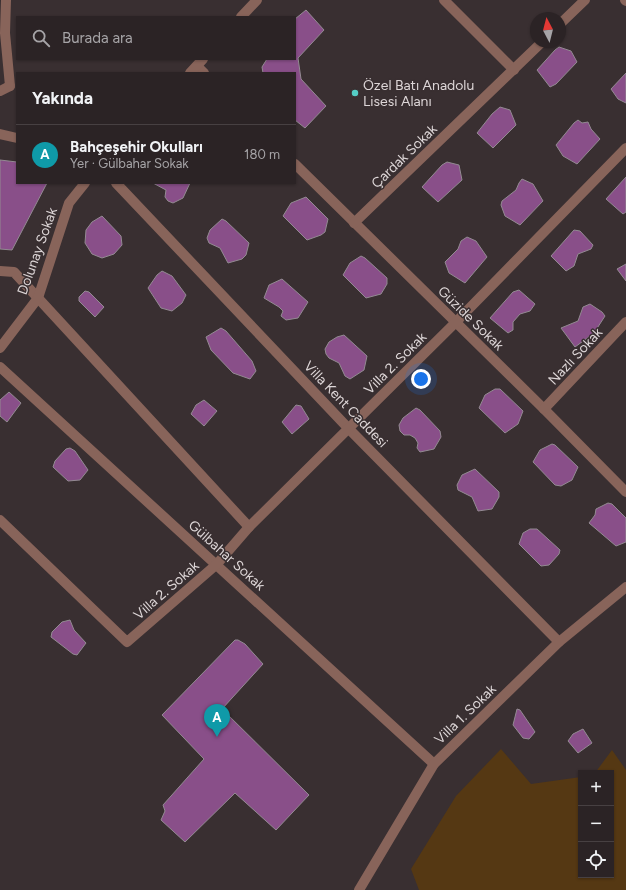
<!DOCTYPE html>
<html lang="tr">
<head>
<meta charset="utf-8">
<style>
  :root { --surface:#2b2325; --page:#332b2d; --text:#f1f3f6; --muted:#a6a4a7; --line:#474042; --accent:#55cec6 }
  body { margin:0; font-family:Figtree,sans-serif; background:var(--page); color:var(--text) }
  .controls { position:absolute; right:12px; bottom:12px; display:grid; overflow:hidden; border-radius:0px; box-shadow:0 1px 3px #0004 }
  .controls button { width:36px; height:36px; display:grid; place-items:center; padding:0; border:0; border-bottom:1px solid var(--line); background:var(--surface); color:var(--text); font:20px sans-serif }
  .compass { position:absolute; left:530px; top:12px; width:36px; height:36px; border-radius:50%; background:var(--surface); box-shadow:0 1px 3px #0004; rotate:353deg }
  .you { position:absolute; left:421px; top:379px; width:14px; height:14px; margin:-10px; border:3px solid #fff; border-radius:50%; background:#1a73e8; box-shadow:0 0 0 6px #1a73e833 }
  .badge { display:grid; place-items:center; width:26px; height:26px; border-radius:50%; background:var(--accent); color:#fff; font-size:13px; font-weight:700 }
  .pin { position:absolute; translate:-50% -33px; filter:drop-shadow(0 1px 2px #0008) }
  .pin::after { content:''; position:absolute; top:21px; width:14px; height:12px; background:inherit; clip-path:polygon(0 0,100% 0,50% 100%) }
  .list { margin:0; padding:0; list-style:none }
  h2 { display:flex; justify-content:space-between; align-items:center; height:52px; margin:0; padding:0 16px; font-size:17px }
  h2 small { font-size:13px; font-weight:400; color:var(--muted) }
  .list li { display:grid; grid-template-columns:26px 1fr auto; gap:12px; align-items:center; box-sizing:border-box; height:60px; padding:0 16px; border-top:1px solid var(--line) }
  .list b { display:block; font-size:15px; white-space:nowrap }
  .list p { margin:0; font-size:13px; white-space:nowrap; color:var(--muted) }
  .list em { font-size:13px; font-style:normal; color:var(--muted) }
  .icon { flex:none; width:22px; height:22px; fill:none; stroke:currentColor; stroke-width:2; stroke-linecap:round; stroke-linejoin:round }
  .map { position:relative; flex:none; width:626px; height:890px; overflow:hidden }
  .search { position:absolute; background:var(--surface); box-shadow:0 1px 3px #0004; left:16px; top:16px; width:280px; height:44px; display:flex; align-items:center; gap:10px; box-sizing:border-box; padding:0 14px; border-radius:0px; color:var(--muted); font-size:15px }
  .panel { position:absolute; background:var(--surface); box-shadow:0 1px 3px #0004; left:16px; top:72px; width:280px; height:112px; border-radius:0px }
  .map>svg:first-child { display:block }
  .green { fill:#553813 }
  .building { fill:#894f89; stroke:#938a92 }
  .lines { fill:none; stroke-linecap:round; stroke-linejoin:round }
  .minor { stroke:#88645a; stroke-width:10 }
  .poi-dot { fill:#55cec6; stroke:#392f31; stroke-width:1.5 }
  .labels { text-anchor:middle; stroke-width:3; stroke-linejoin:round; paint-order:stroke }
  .poi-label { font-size:14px; fill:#ddd6d7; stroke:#392f31; text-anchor:start }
  .street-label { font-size:14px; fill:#ddd6d7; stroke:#392f31 }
</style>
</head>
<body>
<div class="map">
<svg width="626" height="890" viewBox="0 0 626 890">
  <rect width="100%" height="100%" fill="#392f31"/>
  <polygon class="green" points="501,749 531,784 581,777 581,875 611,875 611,773 595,773 612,750 626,770 626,890 419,890 411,869 456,796"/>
  <g class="building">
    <polygon points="306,10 324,30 298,58 301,79 326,106 305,128 295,120 295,73 263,73 262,67 267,59 295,59 295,19"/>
    <polygon points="559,47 571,51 577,62 556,84 550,87 537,70 555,50"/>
    <polygon points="626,73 626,103 618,99 611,89"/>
    <polygon points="500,107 510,110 516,125 493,148 477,133 492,114"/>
    <polygon points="578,120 582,123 588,122 591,129 600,139 577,164 563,156 556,145 574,123"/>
    <polygon points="0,160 17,162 17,183 47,183 12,250 0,249"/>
    <polygon points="447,162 459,165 462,180 438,202 422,187 442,165"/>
    <polygon points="626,177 626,212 623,214 606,199"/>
    <polygon points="522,179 533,184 543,201 520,225 505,216 501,205 502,201 516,190 519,183"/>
    <polygon points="153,183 190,183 183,198 173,203 168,201 165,197 166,190"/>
    <polygon points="306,197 328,219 325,232 321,235 307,240 283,216 291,203"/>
    <polygon points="102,216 121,236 122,245 114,254 102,258 92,254 85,243 86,230 92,222"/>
    <polygon points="222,219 226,221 249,243 246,255 242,259 228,263 220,248 209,243 207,238 210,230"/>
    <polygon points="574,230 580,231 593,245 591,249 578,254 574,266 566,271 551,256"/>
    <polygon points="467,237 476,241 487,257 465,283 449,273 445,262 458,249 461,241"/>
    <polygon points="361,256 365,258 387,278 387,284 381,294 366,298 343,275 350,263"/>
    <polygon points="626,264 626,281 617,269"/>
    <polygon points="162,271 172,276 186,295 182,303 172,311 161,308 148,288 157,275"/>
    <polygon points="282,279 308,302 298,318 286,320 281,316 283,311 279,307 264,298 269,285"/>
    <polygon points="519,290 535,304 530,311 520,314 513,322 513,330 508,333 490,318 513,292"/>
    <polygon points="85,291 89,292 104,307 95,317 79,301 79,297"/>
    <polygon points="590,304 602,312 605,316 594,333 575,347 561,328 578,321 583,307"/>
    <polygon points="221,328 226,331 252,361 256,371 250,379 233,373 211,350 206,337"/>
    <polygon points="344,335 367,356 364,370 350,379 345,376 339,363 329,358 326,354 325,349 329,342 337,337"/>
    <polygon points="495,389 500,389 523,411 518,424 505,433 479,408 485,395"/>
    <polygon points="9,392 21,403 7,422 0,416 0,400"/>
    <polygon points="204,400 217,411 204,426 191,414 196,405"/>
    <polygon points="296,405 301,406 309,419 292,434 282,422"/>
    <polygon points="416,408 420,410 440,431 441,437 434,449 420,452 417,448 418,443 415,438 410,435 404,435 400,431 399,425 403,418"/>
    <polygon points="552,444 555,445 578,467 572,480 561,486 555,485 533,462 540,450"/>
    <polygon points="70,448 75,451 88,470 80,480 68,481 53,467 55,461 66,449"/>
    <polygon points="475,469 499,492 499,497 492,509 478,511 472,497 458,490 457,485 462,475"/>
    <polygon points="608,503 612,504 626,518 626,542 616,546 589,523 595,515 596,509"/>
    <polygon points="530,529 537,529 560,550 559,554 549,565 541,566 519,544 523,533"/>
    <polygon points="70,620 74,630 86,643 77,655 73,654 51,637 52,632 62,622"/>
    <polygon points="235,640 238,640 245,644 263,664 222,709 309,795 276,830 235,793 185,842 161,820 165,811 163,805 204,759 162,715"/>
    <polygon points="517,709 520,710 535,732 529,739 523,738 513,725"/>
    <polygon points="583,729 592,743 578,753 568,741 573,734"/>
  </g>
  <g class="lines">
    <g class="minor">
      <polyline points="6,0 5,33 10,86"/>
      <polyline points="444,0 514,70"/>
      <polyline points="625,0 626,1"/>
      <polyline points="241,17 257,0"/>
      <polyline points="560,24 585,0"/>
      <polyline points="197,66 204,73"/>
      <polyline points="190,73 203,59"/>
      <polyline points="0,91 10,86"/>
      <polyline points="0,134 17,138"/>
      <polyline points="295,164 544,409 626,492"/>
      <polyline points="116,183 349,429 559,642"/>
      <polyline points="354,223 542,42"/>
      <polyline points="0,271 14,272 249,527"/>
      <polyline points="0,348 38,298 69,203 85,183"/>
      <polyline points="0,367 434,764"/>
      <polyline points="544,409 626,322"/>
      <polyline points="0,520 127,642 217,564 249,527 456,322 626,148"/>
      <polyline points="359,890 434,764 559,642 626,587"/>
    </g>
  </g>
  <circle class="poi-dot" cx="355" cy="93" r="4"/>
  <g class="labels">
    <g class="poi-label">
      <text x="363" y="90">Özel Batı Anadolu<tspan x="363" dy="16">Lisesi Alanı</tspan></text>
    </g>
    <g class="street-label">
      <text transform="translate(404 156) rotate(-44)" y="5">Çardak Sokak</text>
      <text transform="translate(37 251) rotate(-70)" y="5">Dolunay Sokak</text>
      <text transform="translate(471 318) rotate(44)" y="5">Güzide Sokak</text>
      <text transform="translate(575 356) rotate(-47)" y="5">Nazlı Sokak</text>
      <text transform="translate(395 363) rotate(-45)" y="5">Villa 2. Sokak</text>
      <text transform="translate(346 404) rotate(46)" y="5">Villa Kent Caddesi</text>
      <text transform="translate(227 555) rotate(42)" y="5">Gülbahar Sokak</text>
      <text transform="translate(166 590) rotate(-41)" y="5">Villa 2. Sokak</text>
      <text transform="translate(465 714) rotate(-44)" y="5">Villa 1. Sokak</text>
    </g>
  </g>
</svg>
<div class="controls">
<button>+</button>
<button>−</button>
<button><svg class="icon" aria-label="locate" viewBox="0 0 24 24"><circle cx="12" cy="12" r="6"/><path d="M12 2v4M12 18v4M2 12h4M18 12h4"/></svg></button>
</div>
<svg class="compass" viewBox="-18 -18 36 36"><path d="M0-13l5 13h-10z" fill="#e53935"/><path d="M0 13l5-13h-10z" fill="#a6a4a7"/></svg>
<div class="you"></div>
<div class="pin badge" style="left:217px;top:737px;background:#0f9aa8">A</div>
<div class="search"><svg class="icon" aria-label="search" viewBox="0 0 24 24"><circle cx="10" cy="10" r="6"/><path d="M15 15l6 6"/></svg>Burada ara</div>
<section class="panel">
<h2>Yakında<small></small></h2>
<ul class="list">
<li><span class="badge" style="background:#0f9aa8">A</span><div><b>Bahçeşehir Okulları</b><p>Yer · Gülbahar Sokak</p></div><em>180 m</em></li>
</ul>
</section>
</div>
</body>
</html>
